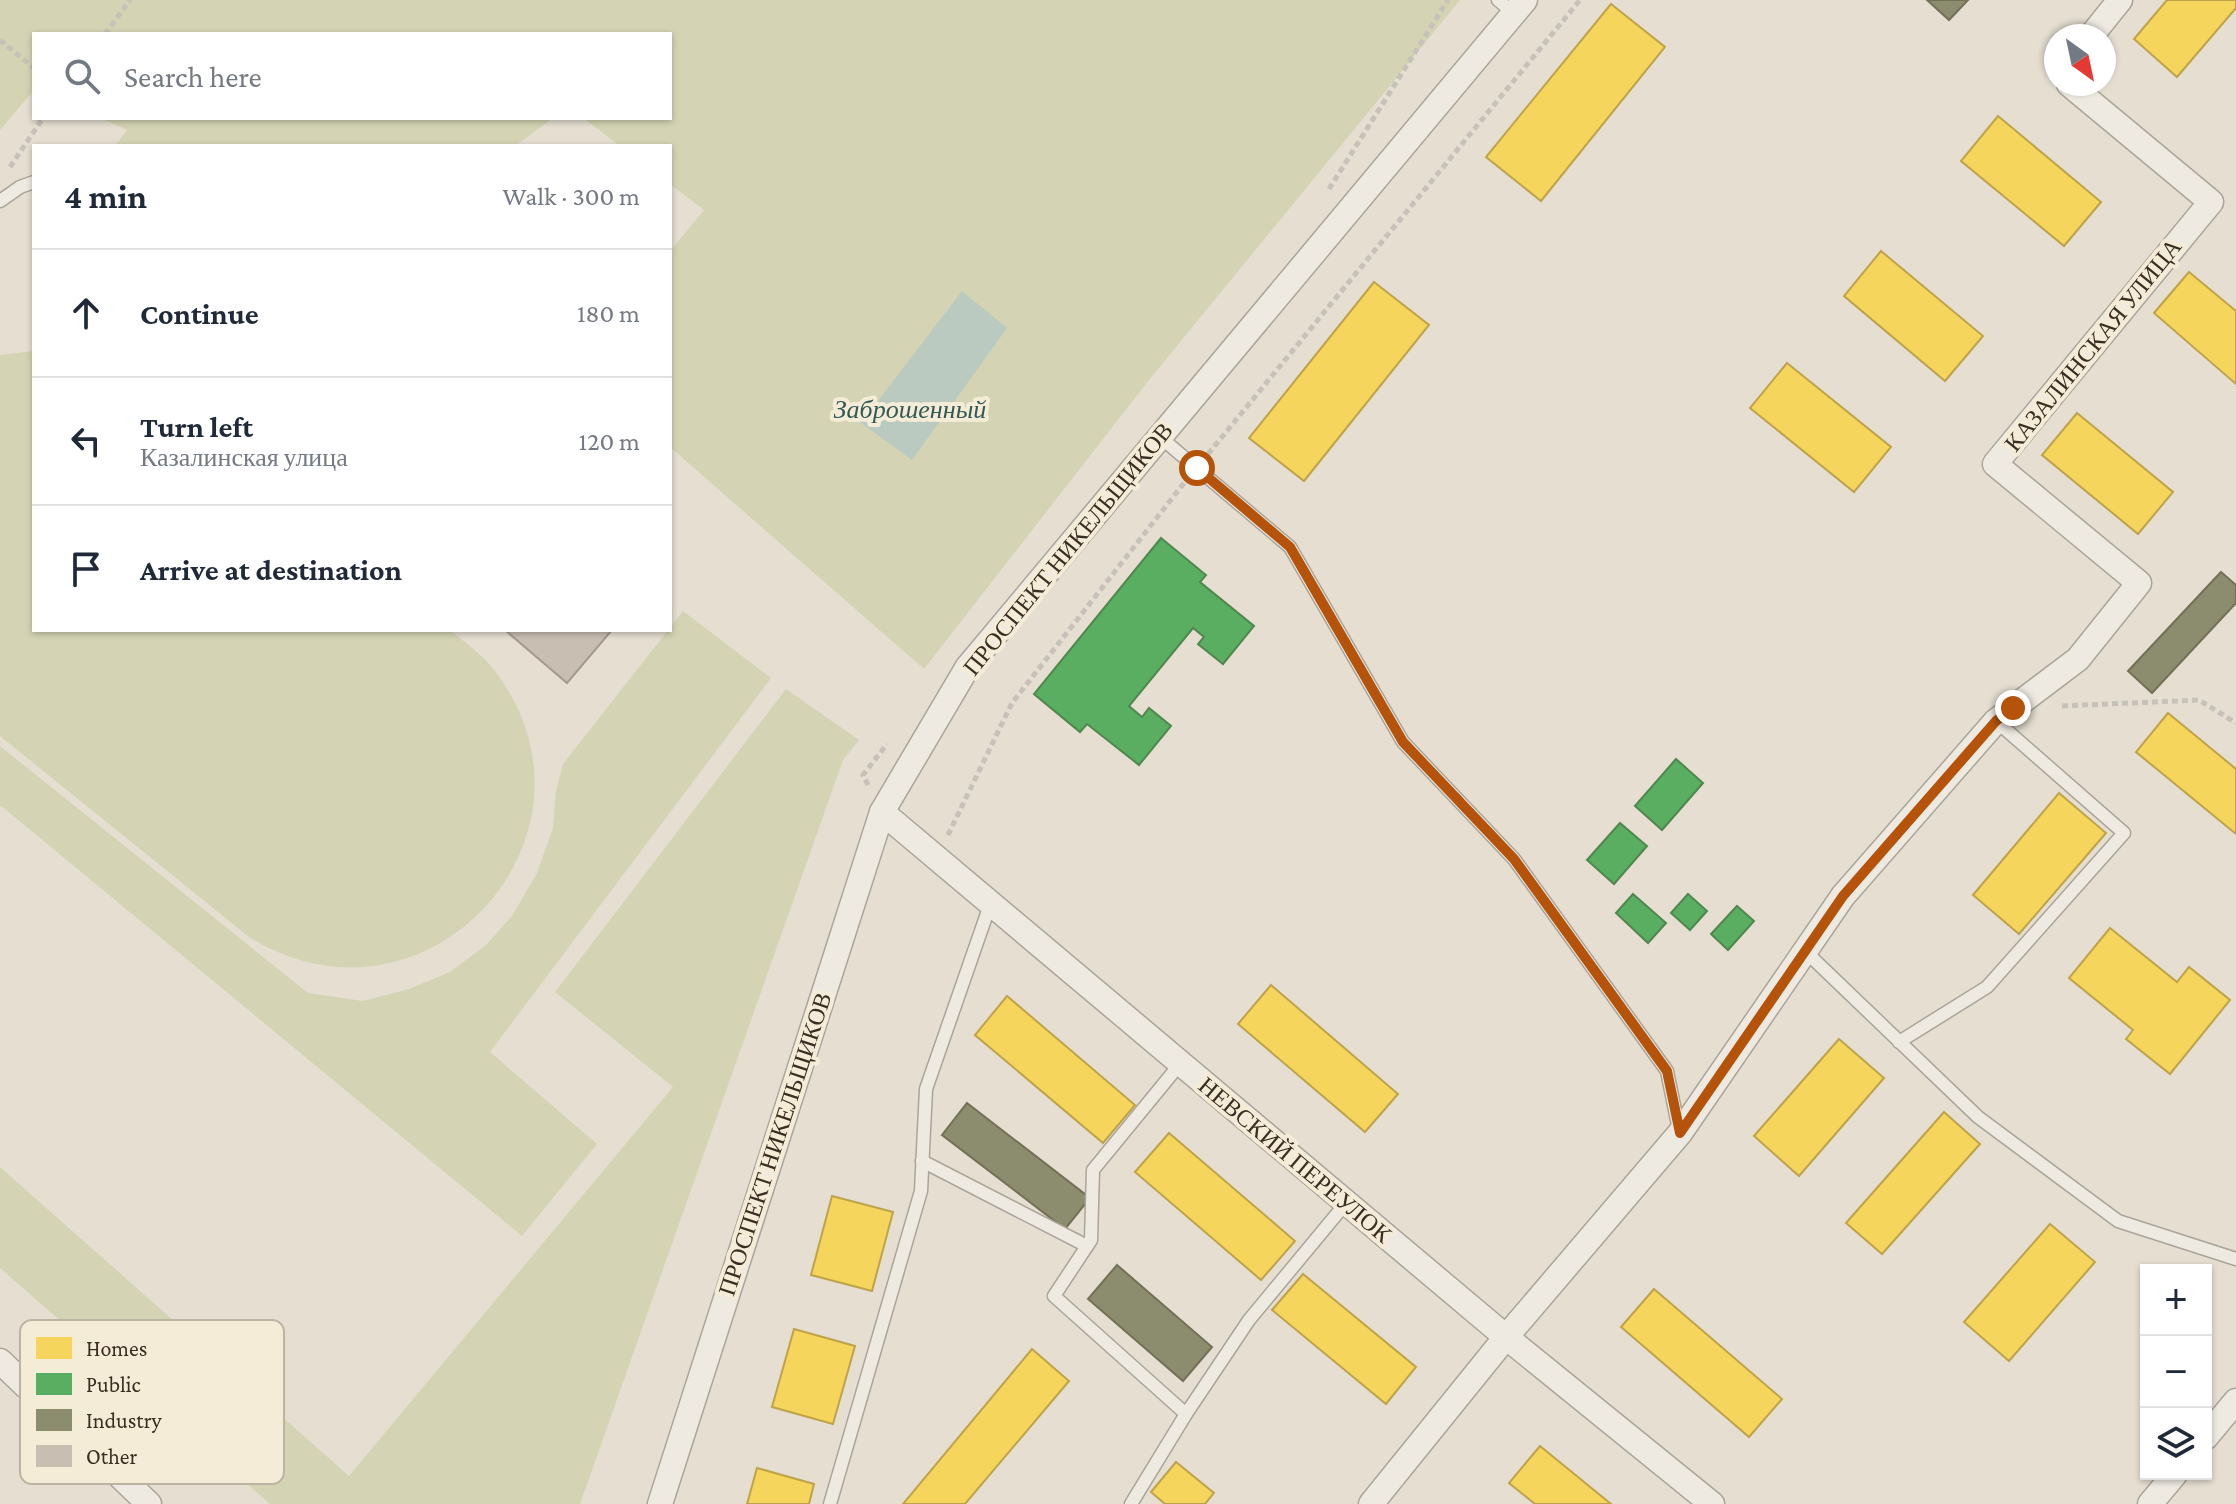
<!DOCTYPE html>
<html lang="en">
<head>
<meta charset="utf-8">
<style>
  :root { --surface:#fff; --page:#f6f6f7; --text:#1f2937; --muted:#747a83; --line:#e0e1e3 }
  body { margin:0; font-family:"Crimson Pro",serif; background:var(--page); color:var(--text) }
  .controls { position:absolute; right:24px; bottom:24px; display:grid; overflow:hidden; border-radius:0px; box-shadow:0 2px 6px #0004 }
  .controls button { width:72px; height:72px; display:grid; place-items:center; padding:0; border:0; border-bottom:2px solid var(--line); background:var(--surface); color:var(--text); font:40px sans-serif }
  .compass { position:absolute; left:2044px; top:24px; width:72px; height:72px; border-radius:50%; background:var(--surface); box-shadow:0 2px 6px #0004; rotate:147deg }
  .stop { position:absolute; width:24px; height:24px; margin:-18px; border:6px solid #b45309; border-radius:50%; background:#fff }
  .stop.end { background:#b45309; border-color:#fff; box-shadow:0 2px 8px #0008 }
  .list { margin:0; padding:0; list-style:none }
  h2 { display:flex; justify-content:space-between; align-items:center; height:104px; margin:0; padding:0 32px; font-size:34px }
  h2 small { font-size:26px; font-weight:400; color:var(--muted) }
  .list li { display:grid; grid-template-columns:52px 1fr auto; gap:24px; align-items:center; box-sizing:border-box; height:128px; padding:0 32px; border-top:2px solid var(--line) }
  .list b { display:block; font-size:30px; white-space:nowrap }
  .list p { margin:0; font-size:26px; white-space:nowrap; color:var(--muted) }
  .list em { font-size:26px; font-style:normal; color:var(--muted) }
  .icon { flex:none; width:44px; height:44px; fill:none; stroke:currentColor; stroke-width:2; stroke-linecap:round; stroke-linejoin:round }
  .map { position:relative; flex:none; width:2236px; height:1504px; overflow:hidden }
  .search { position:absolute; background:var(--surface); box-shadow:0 2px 6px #0004; left:32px; top:32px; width:640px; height:88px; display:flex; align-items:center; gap:20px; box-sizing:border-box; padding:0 28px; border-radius:0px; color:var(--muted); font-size:30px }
  .panel { position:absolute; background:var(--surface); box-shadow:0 2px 6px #0004; left:32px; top:144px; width:640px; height:488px; border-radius:0px }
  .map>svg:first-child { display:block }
  .green { fill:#d4d4b4 }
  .water { fill:#bbcac1 }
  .homes { fill:#f6d55c; stroke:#bea34a; stroke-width:2 }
  .public { fill:#5aae61; stroke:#50874e; stroke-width:2 }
  .industry { fill:#8c8c6e; stroke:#737057; stroke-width:2 }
  .building { fill:#c9beb2; stroke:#a69a90; stroke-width:2 }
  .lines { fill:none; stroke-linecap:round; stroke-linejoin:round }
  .lane-casing { stroke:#aba499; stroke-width:15 }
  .street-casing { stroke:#aba499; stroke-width:27 }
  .path { stroke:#c6c1b9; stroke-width:5; stroke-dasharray:6 4; stroke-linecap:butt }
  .lane { stroke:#eeeae2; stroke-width:12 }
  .street { stroke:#eeeae2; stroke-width:24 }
  .route { stroke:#b45309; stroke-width:10 }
  .labels { text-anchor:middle; stroke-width:8; stroke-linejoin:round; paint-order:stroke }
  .street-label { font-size:24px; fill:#3a2d21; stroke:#f5ecd8 }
  .water-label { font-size:26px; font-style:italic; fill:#315956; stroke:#f5ecd8 }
  .key { fill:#f5ecd8; stroke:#bdb3a1; stroke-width:2 }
  .key-label { font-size:22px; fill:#3a2d21 }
</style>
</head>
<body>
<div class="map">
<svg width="2236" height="1504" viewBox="0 0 2236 1504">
  <rect width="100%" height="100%" fill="#e5ded1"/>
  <g class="green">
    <polygon points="0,0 1460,0 1149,380 924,669 670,447 670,251 704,210 670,184 670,146 620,146 583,118 670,118 670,34 34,34 34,90 0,130"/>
    <polygon points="101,118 553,118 515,146 115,146 127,130"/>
    <path d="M 34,351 L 34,630 L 450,630 C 466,643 483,655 495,671 C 620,836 425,1047 249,937 L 0,736 L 0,355 Z"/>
    <polygon points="683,611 771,678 490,1052 597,1144 522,1236 0,805 0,746 308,993 363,1001 409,989 450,972 486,945 512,916 537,873 553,828 556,791 563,764"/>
    <polygon points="786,689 859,740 843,760 580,1504 270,1504 0,1268 0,1167 349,1476 673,1087 555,992"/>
  </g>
  <polygon class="water" points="962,291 1007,328 912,460 861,423"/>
  <g class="homes">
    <polygon points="2167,0 2236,0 2236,8 2177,77 2134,39"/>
    <polygon points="1611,4 1665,47 1541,201 1486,157"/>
    <polygon points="1998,116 2101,202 2064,246 1961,161"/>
    <polygon points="1881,251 1983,336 1945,381 1844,296"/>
    <polygon points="2189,272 2236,311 2236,384 2154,313"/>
    <polygon points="1374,282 1429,325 1304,481 1249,438"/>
    <polygon points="1787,363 1891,447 1854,492 1750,408"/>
    <polygon points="2077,413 2173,492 2138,534 2042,455"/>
    <polygon points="2168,713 2236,769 2236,834 2136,752"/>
    <polygon points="2059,793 2106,833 2019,934 1973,895"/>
    <polygon points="2110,928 2177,982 2189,967 2230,1000 2170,1074 2126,1039 2133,1030 2069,978"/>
    <polygon points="1271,985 1398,1094 1365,1132 1238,1024"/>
    <polygon points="1007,996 1135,1105 1103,1143 975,1035"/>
    <polygon points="1839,1039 1884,1078 1799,1176 1754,1136"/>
    <polygon points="1944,1112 1980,1144 1882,1254 1846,1223"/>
    <polygon points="1169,1133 1295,1241 1261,1280 1135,1172"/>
    <polygon points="832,1196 893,1212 872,1291 811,1275"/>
    <polygon points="2050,1224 2095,1262 2009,1361 1964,1322"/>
    <polygon points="1303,1274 1416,1367 1386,1404 1272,1310"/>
    <polygon points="1654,1289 1782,1399 1749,1437 1621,1327"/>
    <polygon points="794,1329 855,1346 833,1424 772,1407"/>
    <polygon points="1032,1349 1069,1381 965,1504 903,1504"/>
    <polygon points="1540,1446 1611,1504 1535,1504 1509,1483"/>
    <polygon points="1176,1462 1214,1493 1205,1504 1165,1504 1151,1492"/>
    <polygon points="757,1468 814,1484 809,1504 747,1504"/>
  </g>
  <g class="public">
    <polygon points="1161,538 1206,575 1200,582 1254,626 1223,664 1198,644 1204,637 1193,628 1129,706 1142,717 1149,708 1171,726 1139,765 1087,724 1080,732 1034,694"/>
    <polygon points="1676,759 1703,783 1662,830 1635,806"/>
    <polygon points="1620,823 1647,846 1614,884 1587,860"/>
    <polygon points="1633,894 1666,923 1648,943 1616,913"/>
    <polygon points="1688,894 1707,911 1690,930 1671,913"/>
    <polygon points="1737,906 1754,921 1728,950 1711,934"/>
  </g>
  <g class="industry">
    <polygon points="1927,0 1968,0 1949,20"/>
    <polygon points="2221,572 2236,585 2236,603 2152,693 2128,671"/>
    <polygon points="967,1103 1090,1198 1065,1229 942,1135"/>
    <polygon points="1117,1265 1212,1347 1183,1381 1088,1299"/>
  </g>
  <polygon class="building" points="505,630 612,630 567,683"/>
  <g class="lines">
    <defs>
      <g id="lane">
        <polyline points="1498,0 1514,13"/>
        <polyline points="0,201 20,187 34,182"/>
        <polyline points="1160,437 1290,547 1403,742 1514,859 1667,1071 1679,1130"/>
        <polyline points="1805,951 1978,1117 2118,1221 2236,1259"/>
        <polyline points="1899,1042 1987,987 2124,833 1996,721"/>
        <polyline points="1180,1064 1093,1170 1091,1240 1054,1296 1186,1414"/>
        <polyline points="922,1161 1087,1246"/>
        <polyline points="830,1504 921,1191 926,1089 990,905"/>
        <polyline points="1131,1504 1186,1414 1249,1320 1346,1203"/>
      </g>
      <g id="street">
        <polyline points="2091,36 2120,0"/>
        <polyline points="882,812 1506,1337 1712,1504"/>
        <polyline points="0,1361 149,1504"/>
        <polyline points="2206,1437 2236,1401"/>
        <polyline points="660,1504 882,812 967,668 1525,0"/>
        <polyline points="1371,1504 1506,1337 1680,1133 1843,896 1996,721 2078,659 2139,583 1995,464 2211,202 2069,84"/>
        <polyline points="2150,1504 2175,1474"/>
      </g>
    </defs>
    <use href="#lane" class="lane-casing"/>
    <use href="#street" class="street-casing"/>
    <g class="path">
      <polyline points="105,34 130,0"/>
      <polyline points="0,40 34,68"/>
      <polyline points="10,167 43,118"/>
      <polyline points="1329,189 1448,0"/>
      <polyline points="1208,454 1580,0"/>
      <polyline points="2062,706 2199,700 2236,723"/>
      <polyline points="868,785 863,775 887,744"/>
      <polyline points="948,835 1012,703 1184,483"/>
    </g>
    <use href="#lane" class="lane"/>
    <use href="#street" class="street"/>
  </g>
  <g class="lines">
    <polyline class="route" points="1197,468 1290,547 1403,742 1514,859 1667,1071 1680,1133 1843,896 1996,721 2013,708"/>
  </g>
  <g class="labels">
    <g class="street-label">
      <text transform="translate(2093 345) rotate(-51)" y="8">КАЗАЛИНСКАЯ УЛИЦА</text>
      <text transform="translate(1068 549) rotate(-51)" y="8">ПРОСПЕКТ НИКЕЛЬЩИКОВ</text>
      <text transform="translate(775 1144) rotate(-72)" y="8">ПРОСПЕКТ НИКЕЛЬЩИКОВ</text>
      <text transform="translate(1295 1160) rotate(40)" y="8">НЕВСКИЙ ПЕРЕУЛОК</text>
    </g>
    <g class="water-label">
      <text x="910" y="418">Заброшенный</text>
    </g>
  </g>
  <rect x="20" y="1320" width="264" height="164" rx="12" class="key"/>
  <rect x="36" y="1337" width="36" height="22" fill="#f6d55c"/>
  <rect x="36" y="1373" width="36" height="22" fill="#5aae61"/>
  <rect x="36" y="1409" width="36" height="22" fill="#8c8c6e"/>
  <rect x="36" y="1445" width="36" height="22" fill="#c9beb2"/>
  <g class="key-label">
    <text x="86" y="1356">Homes</text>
    <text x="86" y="1392">Public</text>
    <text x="86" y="1428">Industry</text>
    <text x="86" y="1464">Other</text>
  </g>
</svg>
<div class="controls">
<button>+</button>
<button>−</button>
<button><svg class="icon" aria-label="layers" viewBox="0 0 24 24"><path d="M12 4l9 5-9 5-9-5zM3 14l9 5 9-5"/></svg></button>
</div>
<svg class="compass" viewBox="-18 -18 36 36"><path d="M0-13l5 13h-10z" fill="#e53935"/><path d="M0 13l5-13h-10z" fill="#747a83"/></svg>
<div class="stop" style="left:1197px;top:468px"></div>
<div class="stop end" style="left:2013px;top:708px"></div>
<div class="search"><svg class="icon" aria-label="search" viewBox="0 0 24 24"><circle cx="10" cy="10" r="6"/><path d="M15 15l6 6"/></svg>Search here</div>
<section class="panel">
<h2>4 min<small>Walk · 300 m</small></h2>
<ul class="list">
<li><svg class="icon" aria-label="ahead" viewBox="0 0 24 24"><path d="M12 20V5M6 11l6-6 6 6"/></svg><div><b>Continue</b></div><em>180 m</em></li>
<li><svg class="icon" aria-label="left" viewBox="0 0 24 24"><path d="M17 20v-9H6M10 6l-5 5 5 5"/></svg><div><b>Turn left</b><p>Казалинская улица</p></div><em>120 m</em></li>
<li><svg class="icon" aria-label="arrive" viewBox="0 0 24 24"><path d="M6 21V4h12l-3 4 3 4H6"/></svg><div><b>Arrive at destination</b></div></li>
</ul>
</section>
</div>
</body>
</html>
